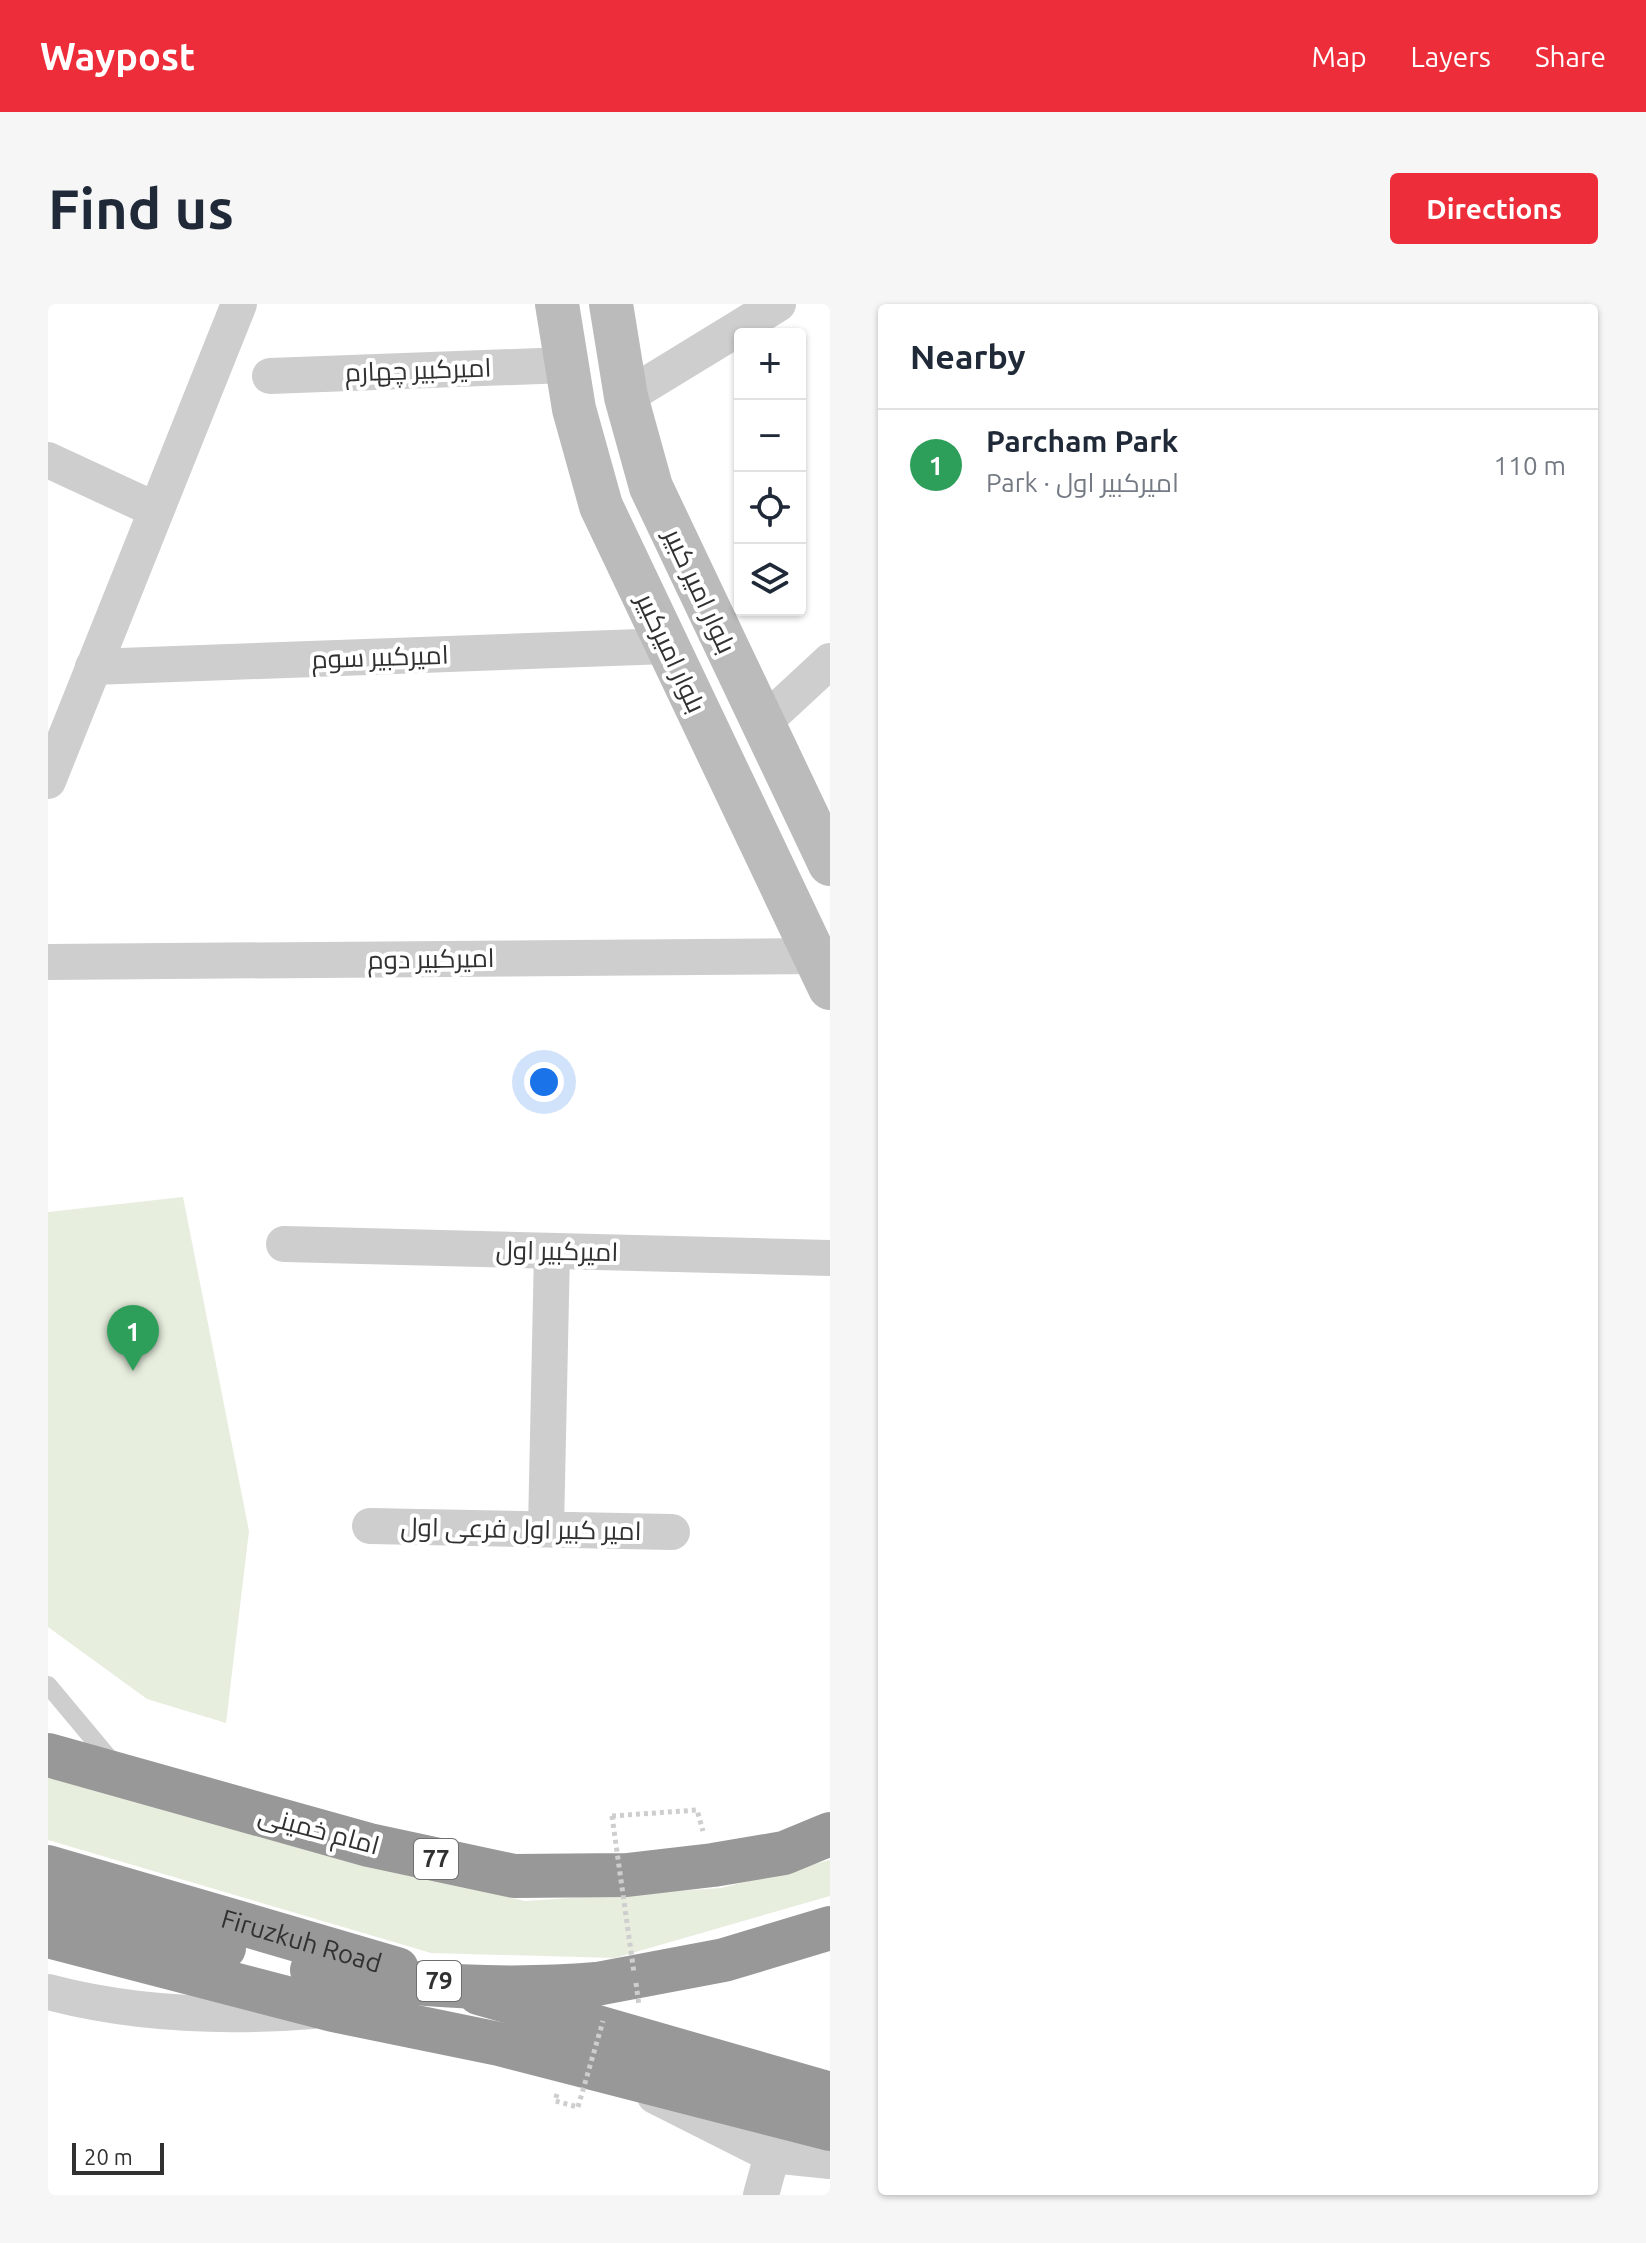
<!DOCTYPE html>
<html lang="en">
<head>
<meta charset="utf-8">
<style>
  :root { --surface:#fff; --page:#f6f6f7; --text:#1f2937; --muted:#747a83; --line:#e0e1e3; --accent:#ed2d3a }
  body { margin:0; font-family:Ubuntu,Cairo,sans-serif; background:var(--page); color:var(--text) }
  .controls { position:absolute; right:24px; top:24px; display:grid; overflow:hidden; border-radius:8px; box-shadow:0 2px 6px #0004 }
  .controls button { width:72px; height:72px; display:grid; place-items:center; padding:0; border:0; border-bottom:2px solid var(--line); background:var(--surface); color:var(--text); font:40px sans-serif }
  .scale { position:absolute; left:24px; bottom:20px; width:92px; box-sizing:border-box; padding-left:8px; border:4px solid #313131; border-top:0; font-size:22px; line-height:28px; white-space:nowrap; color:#313131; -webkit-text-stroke:6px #fff; paint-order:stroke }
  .you { position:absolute; left:496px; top:778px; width:28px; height:28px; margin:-20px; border:6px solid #fff; border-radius:50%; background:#1a73e8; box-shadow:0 0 0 12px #1a73e833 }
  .badge { display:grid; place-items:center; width:52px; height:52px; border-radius:50%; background:var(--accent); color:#fff; font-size:26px; font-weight:700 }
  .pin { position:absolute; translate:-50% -66px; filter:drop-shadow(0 2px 4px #0008) }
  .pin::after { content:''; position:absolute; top:42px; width:28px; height:24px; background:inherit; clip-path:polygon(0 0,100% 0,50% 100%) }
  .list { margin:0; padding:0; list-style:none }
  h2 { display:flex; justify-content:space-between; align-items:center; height:104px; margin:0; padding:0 32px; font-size:34px }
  h2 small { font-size:26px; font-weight:400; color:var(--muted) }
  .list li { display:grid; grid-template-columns:52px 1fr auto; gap:24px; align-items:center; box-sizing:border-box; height:112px; padding:0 32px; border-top:2px solid var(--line) }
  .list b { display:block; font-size:30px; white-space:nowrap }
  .list p { margin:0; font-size:26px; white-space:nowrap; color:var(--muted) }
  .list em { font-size:26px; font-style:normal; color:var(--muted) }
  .icon { flex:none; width:44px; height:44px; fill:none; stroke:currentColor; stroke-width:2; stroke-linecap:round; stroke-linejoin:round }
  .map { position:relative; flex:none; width:782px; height:1891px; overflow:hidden; border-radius:8px }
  header { display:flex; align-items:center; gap:48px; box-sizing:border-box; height:112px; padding:0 40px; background:var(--accent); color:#fff }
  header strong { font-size:38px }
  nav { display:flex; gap:44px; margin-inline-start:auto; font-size:28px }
  .intro { display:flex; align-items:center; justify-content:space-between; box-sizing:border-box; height:192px; padding:0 48px }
  h1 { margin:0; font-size:56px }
  .button { padding:20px 36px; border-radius:8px; background:var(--accent); color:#fff; font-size:28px; font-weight:700 }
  main { display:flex; gap:48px; padding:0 48px }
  aside { flex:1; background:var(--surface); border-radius:8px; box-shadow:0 2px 6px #0004 }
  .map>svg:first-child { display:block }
  .green { fill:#e7eede }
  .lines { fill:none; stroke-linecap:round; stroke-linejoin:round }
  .path { stroke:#cecece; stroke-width:5; stroke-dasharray:4 4; stroke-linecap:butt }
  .lane { stroke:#cecece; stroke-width:18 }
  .street { stroke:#cecece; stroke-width:36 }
  .secondary { stroke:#bbb; stroke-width:44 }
  .highway { stroke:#989898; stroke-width:44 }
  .path-bridge { stroke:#cecece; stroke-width:5; stroke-dasharray:4 4; stroke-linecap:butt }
  .highway-bridge { stroke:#989898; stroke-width:44 }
  .labels { text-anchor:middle; stroke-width:8; stroke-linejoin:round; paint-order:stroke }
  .shield { fill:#fff; stroke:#6f6f6f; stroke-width:2 }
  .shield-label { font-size:24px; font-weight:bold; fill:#313131 }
  .street-label { font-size:26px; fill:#313131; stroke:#fff }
</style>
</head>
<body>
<header>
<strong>Waypost</strong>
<nav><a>Map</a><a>Layers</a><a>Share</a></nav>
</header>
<div class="intro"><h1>Find us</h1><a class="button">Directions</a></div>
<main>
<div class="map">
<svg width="782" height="1891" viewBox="0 0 782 1891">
  <rect width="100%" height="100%" fill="#fff"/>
  <g class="green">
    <polygon points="135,893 201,1227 178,1419 99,1395 0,1323 0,908"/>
    <polygon points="0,1470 314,1558 477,1597 673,1584 782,1556 782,1592 567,1654 383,1649 0,1536"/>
  </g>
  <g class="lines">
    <g class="path">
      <polyline points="564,1512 649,1506 655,1527"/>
      <polyline points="509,1790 507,1797 530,1803"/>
    </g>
    <polyline class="lane" points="0,1381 66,1460"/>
    <g class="street">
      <polyline points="222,72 519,61"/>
      <polyline points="578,93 730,0"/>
      <polyline points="0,156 108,206"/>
      <polyline points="45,363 620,342"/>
      <polyline points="715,419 782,357"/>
      <polyline points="0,477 191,0"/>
      <polyline points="0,658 767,652"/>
      <polyline points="236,940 782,954"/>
      <polyline points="322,1222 624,1228"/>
      <polyline points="498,1225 504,947"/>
      <path d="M 0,1688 C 87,1711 175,1714 264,1707"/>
      <polyline points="607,1792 724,1851 782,1857"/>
      <polyline points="713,1891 724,1851"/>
    </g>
    <g class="secondary">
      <polyline points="509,0 526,105 553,202 782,684"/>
      <polyline points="563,0 578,93 603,183 782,560"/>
    </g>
    <g class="highway">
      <polyline points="0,1451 321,1541 466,1572 579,1571 665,1561 736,1549 782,1530"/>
      <path id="s1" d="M 0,1563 L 349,1665"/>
      <polyline points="0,1598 176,1644"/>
      <polyline points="0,1632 285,1706 451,1740 782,1825"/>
      <polyline points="549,1680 676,1656 782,1624"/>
      <polyline points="431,1689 782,1790"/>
    </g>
    <g class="path-bridge">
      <polyline points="564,1512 586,1669"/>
      <polyline points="588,1679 591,1702"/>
      <polyline points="530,1803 555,1717"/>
    </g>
    <path class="highway-bridge" d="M 264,1666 C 360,1682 452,1688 549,1680"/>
  </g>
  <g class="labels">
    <g class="shield">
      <rect x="366" y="1535" width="44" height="40" rx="6"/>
      <rect x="369" y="1657" width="44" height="40" rx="6"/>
    </g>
    <g class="shield-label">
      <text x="388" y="1563">77</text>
      <text x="391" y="1685">79</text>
    </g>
    <g class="street-label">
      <text transform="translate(370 66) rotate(-2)" y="9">امیرکبیر چهارم</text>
      <text transform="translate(652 287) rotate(65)" y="9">بلوار امیر کبیر</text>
      <text transform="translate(623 349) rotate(65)" y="9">بلوار امیرکبیر</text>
      <text transform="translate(332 353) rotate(-2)" y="9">امیرکبیر سوم</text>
      <text transform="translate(383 655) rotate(-1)" y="9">امیرکبیر دوم</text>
      <text transform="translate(509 947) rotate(1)" y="9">امیرکبیر اول</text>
      <text transform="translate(473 1225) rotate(1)" y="9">امیر کبیر اول فرعی اول</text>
      <text transform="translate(271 1526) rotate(15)" y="9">امام خمینی</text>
      <text dy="9" stroke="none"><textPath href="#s1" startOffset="264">Firuzkuh Road</textPath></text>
    </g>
  </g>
</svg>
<div class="controls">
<button>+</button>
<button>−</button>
<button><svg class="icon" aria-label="locate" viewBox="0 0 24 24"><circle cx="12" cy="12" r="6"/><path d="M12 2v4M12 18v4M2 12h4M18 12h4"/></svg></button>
<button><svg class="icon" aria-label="layers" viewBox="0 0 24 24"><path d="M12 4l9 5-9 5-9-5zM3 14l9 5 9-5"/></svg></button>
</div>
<div class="scale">20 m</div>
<div class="you"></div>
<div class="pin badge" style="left:85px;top:1067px;background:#2e9e5b">1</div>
</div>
<aside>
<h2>Nearby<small></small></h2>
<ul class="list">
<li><span class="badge" style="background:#2e9e5b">1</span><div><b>Parcham Park</b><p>Park · امیرکبیر اول</p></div><em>110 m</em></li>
</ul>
</aside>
</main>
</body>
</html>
